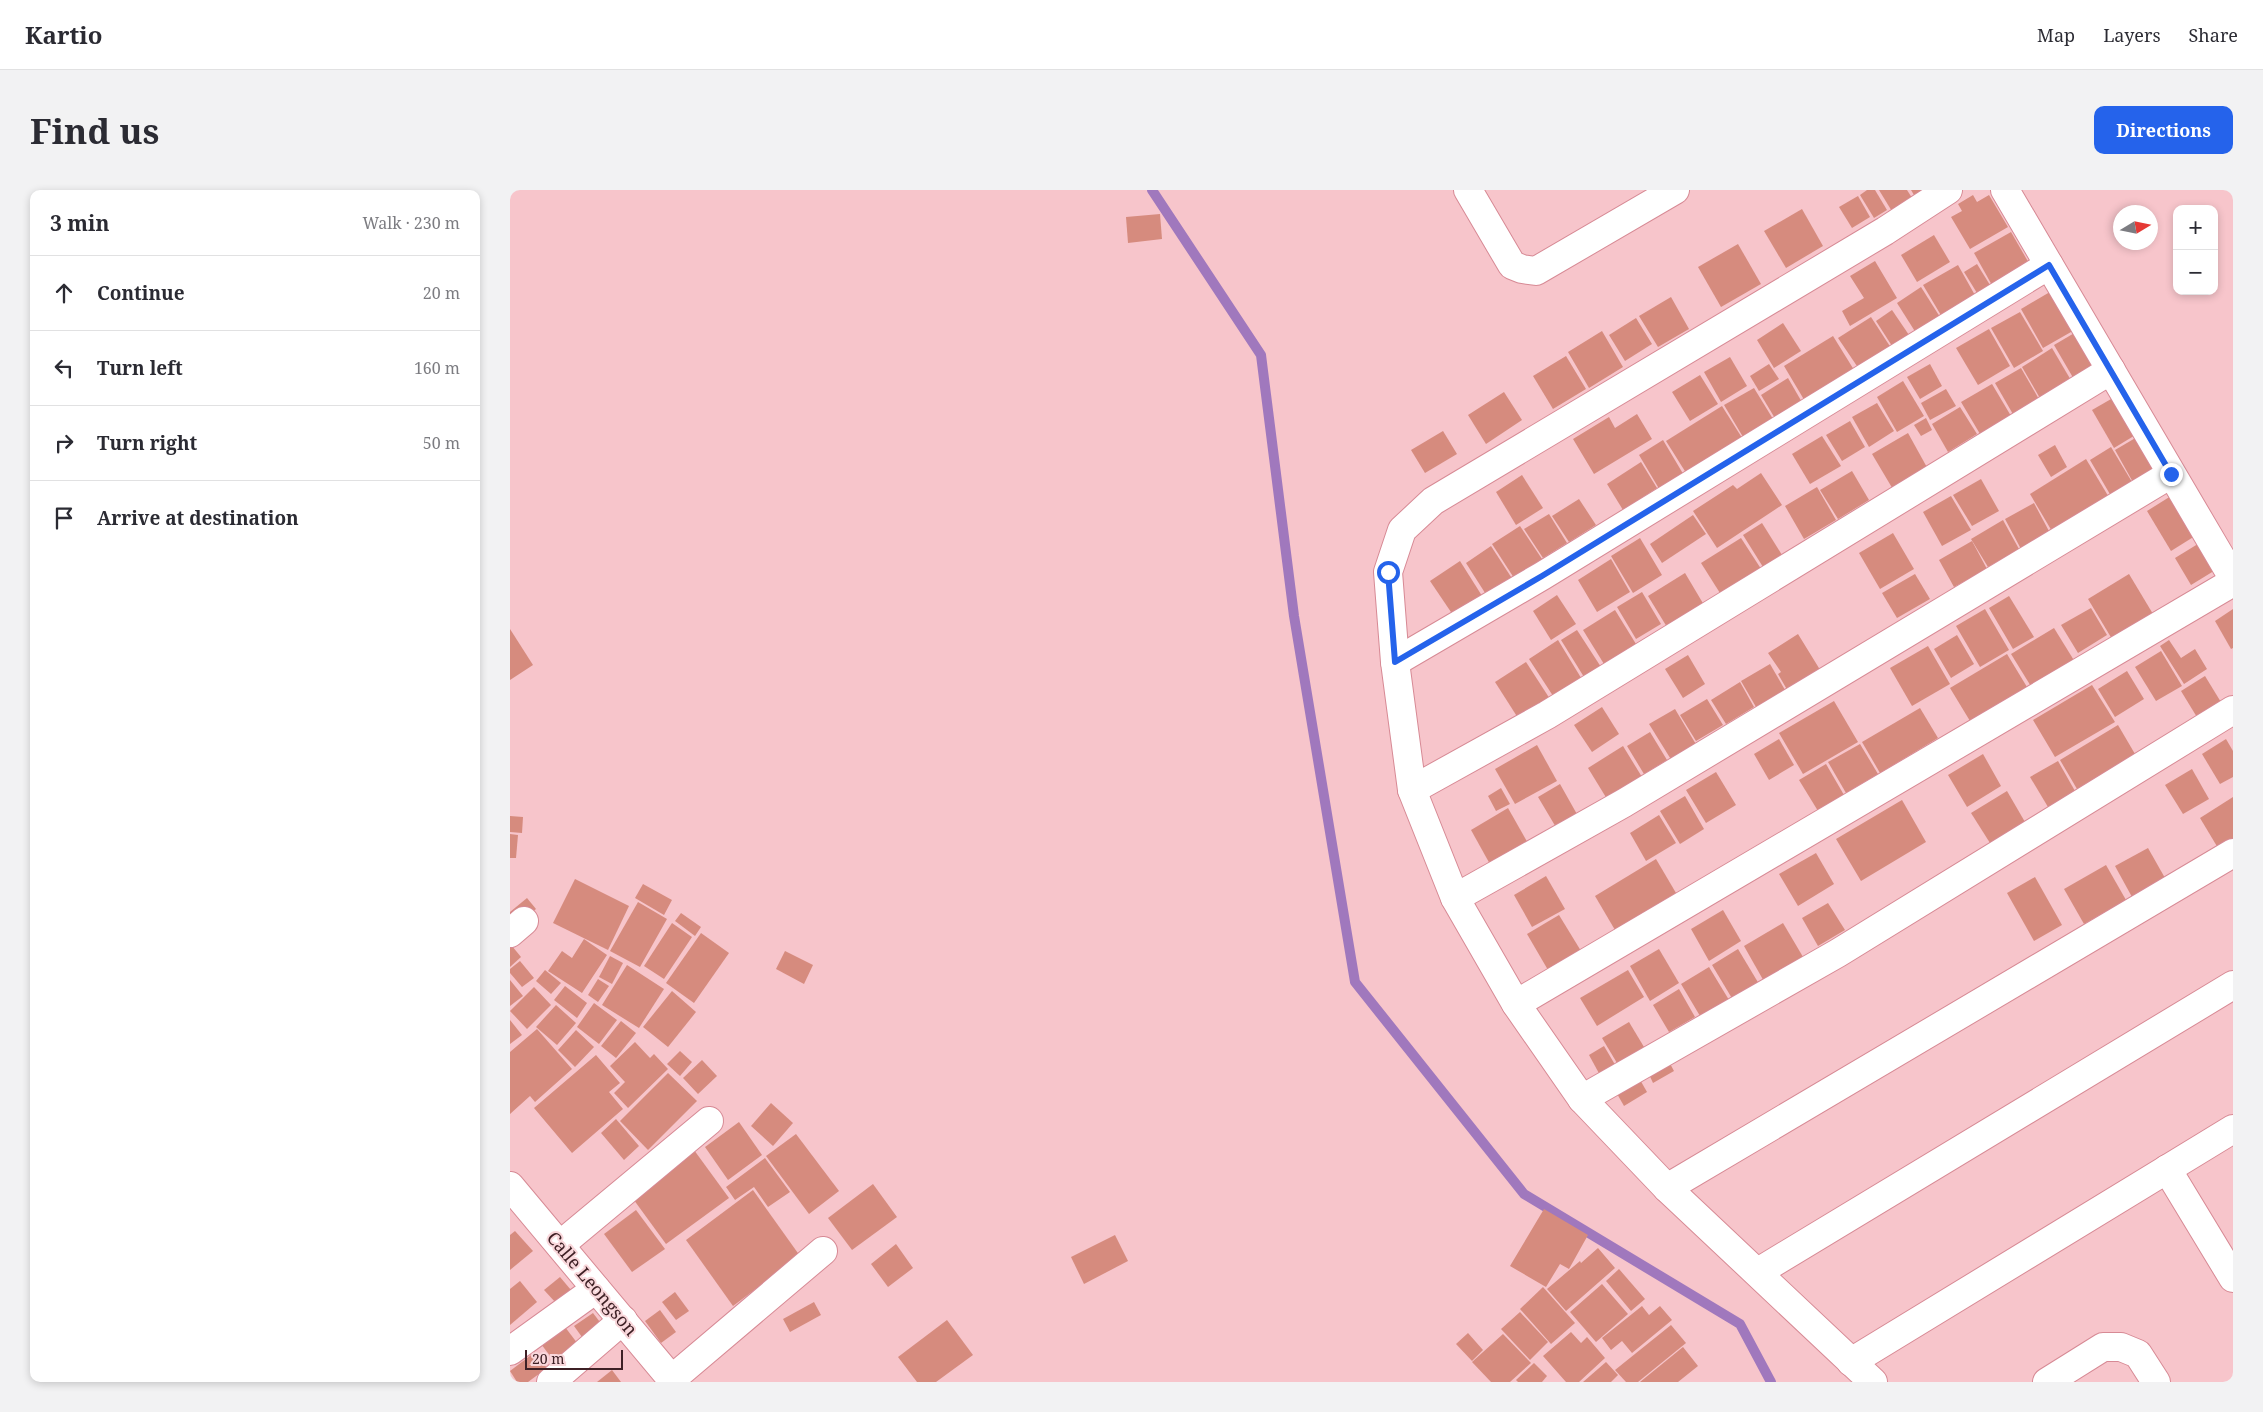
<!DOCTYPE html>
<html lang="en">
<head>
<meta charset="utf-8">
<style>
  :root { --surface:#fff; --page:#f2f2f3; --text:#2b2b33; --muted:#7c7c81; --line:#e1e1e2; --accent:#2563eb }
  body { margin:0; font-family:"Noto Serif",serif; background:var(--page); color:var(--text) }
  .controls { position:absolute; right:15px; top:15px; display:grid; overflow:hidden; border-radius:10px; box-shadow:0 2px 8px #0003 }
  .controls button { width:45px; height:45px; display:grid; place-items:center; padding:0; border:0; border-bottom:1px solid var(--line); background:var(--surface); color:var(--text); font:25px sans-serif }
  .compass { position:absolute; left:1603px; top:15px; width:45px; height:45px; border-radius:50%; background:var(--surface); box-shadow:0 2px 8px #0003; rotate:80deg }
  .scale { position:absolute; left:15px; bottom:12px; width:98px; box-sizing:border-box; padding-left:5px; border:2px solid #3e2025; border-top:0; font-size:14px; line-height:18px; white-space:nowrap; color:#3e2025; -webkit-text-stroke:4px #f9d7db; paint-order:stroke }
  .stop { position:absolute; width:15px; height:15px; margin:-11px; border:4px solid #2563eb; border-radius:50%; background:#fff }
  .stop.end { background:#2563eb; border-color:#fff; box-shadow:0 1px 5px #0008 }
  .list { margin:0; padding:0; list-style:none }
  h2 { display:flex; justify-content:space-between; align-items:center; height:65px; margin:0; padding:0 20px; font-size:21px }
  h2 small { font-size:16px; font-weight:400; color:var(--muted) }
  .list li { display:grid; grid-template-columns:32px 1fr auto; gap:15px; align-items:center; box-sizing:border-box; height:75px; padding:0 20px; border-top:1px solid var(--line) }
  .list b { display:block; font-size:19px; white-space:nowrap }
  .list em { font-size:16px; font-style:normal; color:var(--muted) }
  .icon { flex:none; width:28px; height:28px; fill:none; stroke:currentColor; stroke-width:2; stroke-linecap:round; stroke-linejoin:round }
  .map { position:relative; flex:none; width:1723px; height:1192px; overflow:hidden; border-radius:10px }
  header { display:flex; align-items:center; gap:30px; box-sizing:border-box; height:70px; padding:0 25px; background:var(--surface); border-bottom:1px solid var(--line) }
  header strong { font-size:24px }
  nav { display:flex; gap:28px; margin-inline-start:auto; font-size:18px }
  .intro { display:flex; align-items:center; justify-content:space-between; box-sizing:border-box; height:120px; padding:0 30px }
  h1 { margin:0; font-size:35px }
  .button { padding:12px 22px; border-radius:10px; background:var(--accent); color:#fff; font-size:18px; font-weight:700 }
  main { display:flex; gap:30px; padding:0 30px }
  aside { flex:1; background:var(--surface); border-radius:10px; box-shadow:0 2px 8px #0003 }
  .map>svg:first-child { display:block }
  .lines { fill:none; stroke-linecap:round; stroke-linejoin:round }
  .stream { stroke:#a078bd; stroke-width:10 }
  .building { fill:#d68b7e }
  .minor-casing { stroke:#d78a95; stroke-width:30 }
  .secondary-casing { stroke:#d78a95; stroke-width:30 }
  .minor { stroke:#fff; stroke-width:28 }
  .secondary { stroke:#fff; stroke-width:28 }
  .route { stroke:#2563eb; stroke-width:6 }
  .labels { text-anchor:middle; stroke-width:4; stroke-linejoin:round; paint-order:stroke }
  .street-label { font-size:18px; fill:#3e2025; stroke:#f9d7db }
</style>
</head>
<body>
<header>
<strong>Kartio</strong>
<nav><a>Map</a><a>Layers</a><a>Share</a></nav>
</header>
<div class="intro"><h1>Find us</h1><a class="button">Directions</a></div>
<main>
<aside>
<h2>3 min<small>Walk · 230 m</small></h2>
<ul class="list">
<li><svg class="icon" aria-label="ahead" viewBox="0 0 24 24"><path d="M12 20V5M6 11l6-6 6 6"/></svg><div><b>Continue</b></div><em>20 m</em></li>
<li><svg class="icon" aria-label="left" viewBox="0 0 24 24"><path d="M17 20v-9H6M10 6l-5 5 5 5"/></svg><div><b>Turn left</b></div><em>160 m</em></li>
<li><svg class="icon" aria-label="right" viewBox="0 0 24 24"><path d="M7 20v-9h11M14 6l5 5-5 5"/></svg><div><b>Turn right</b></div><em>50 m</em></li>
<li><svg class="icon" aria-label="arrive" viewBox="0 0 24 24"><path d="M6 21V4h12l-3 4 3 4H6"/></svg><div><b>Arrive at destination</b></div></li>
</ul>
</aside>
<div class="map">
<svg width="1723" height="1192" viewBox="0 0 1723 1192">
  <rect width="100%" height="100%" fill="#f7c5cb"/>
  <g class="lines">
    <polyline class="stream" points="642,0 751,165 784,426 845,792 1014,1004 1230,1134 1261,1192"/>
  </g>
  <g class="building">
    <polygon points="1357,0 1365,0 1377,20 1364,28 1350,5"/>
    <polygon points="1369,0 1397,0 1404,11 1383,23"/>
    <polygon points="1401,0 1412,0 1404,5"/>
    <polygon points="1463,5 1467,12 1479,5 1498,37 1460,59 1441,27 1452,21 1448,14"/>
    <polygon points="1348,6 1360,27 1342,38 1329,17"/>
    <polygon points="1292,19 1313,56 1276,78 1254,41"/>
    <polygon points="650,24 652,49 618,53 616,27"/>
    <polygon points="1501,42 1520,75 1483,97 1464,63"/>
    <polygon points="1424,45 1440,72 1407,92 1391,65"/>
    <polygon points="1228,54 1251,94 1211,117 1188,77"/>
    <polygon points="1365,71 1387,108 1340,136 1332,121 1354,108 1340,86"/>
    <polygon points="1467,74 1480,95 1467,103 1454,82"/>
    <polygon points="1448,75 1466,107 1432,127 1413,95"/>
    <polygon points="1411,97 1430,127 1406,143 1387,113"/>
    <polygon points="1545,99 1568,138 1533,158 1511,119"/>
    <polygon points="1161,107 1179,139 1148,157 1129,126"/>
    <polygon points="1382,120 1399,145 1382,156 1366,131"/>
    <polygon points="1510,122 1533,161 1504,178 1481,138"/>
    <polygon points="1361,127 1383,161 1351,182 1328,148"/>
    <polygon points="1126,128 1142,154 1115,171 1099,145"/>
    <polygon points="1273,133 1291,161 1264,178 1247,150"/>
    <polygon points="1578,135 1599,170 1565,191 1544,155"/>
    <polygon points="1479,139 1500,176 1468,195 1446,158"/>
    <polygon points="1092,141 1113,177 1079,198 1058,162"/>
    <polygon points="1323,146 1349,188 1299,218 1274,176"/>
    <polygon points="1542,158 1562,192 1531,210 1512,177"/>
    <polygon points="1056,166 1076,199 1043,219 1023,186"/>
    <polygon points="1220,167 1237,196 1211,212 1194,182"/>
    <polygon points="1259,174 1269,189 1249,201 1240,186"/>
    <polygon points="1420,174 1432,196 1410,209 1397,187"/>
    <polygon points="1511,178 1530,211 1504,226 1485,193"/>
    <polygon points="1190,185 1208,214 1180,231 1162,202"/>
    <polygon points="1278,188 1293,214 1266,230 1251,205"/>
    <polygon points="1393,191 1414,226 1387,242 1367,207"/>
    <polygon points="1482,194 1501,226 1470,244 1451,212"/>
    <polygon points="1244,198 1263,229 1233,247 1214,215"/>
    <polygon points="1436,199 1446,216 1420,230 1411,213"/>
    <polygon points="1615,201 1637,238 1604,258 1582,220"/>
    <polygon points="994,202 1012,230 976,254 958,225"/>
    <polygon points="1367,213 1384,241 1359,257 1342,227"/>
    <polygon points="1212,216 1234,251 1178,286 1156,251"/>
    <polygon points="1450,217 1467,244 1438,262 1422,234"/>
    <polygon points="1127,224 1142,249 1084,284 1063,249 1099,227 1105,238"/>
    <polygon points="1416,228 1422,240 1411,246 1404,235"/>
    <polygon points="1340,231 1355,257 1332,271 1316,245"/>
    <polygon points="1639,240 1658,274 1624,294 1605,260"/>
    <polygon points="933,241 947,264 915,283 901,260"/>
    <polygon points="1398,243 1419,281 1384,301 1362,264"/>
    <polygon points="1312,246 1331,276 1300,294 1282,264"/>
    <polygon points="1153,250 1175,287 1151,302 1129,265"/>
    <polygon points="1545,255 1557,277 1541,287 1528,265"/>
    <polygon points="1601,257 1622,292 1601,306 1580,270"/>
    <polygon points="1576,269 1600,309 1543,343 1520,304"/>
    <polygon points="1131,272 1147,298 1113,320 1097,294"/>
    <polygon points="1342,281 1359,310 1328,329 1310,300"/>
    <polygon points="1251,283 1272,315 1207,358 1183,321 1223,295 1227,299"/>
    <polygon points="1012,285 1033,318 1006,335 986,302"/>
    <polygon points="1471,289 1489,321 1462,336 1443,305"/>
    <polygon points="1677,296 1701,336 1661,361 1637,321"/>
    <polygon points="1307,297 1326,330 1294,349 1275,316"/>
    <polygon points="1441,306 1461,340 1432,356 1413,322"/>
    <polygon points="1069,309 1086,335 1059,352 1042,326"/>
    <polygon points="1524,313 1540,343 1511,359 1495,329"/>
    <polygon points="1039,324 1057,353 1033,368 1014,339"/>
    <polygon points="1183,325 1196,344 1152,373 1140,354"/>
    <polygon points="1493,330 1509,359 1478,377 1461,349"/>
    <polygon points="1252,333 1272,365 1253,377 1233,345"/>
    <polygon points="1010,336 1032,369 1004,388 982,354"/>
    <polygon points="1383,343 1404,379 1370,399 1349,363"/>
    <polygon points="1130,348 1152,385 1123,403 1101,366"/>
    <polygon points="1231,348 1255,385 1215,411 1191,373"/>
    <polygon points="1696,349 1712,376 1681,395 1665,368"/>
    <polygon points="1462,351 1477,379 1444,397 1429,370"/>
    <polygon points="981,356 1003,390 977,406 956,373"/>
    <polygon points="1101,369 1120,402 1087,422 1068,390"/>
    <polygon points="950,371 974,409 945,428 920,391"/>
    <polygon points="1175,383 1197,420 1160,442 1138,406"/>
    <polygon points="1405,384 1420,409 1387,428 1372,403"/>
    <polygon points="1619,384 1643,424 1602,449 1578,409"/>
    <polygon points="1132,402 1151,434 1126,449 1107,417"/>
    <polygon points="1047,405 1066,434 1041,450 1023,421"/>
    <polygon points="1499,406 1524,447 1503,459 1479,418"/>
    <polygon points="1581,418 1597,445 1568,463 1551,435"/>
    <polygon points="1475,419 1499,460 1470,477 1446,436"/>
    <polygon points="1723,419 1723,458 1721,459 1705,431"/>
    <polygon points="1105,420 1126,454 1094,474 1073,440"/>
    <polygon points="1544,438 1565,472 1522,498 1501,464"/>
    <polygon points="0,439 23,475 0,490"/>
    <polygon points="1067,440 1091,477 1074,487 1051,450"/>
    <polygon points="1288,444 1312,483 1279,503 1268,484 1271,482 1258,463"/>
    <polygon points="1447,445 1464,474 1441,488 1424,459"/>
    <polygon points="1048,450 1073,491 1045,509 1019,469"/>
    <polygon points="1659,450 1671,468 1685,459 1697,479 1674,494 1650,456"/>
    <polygon points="1418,456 1440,494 1402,516 1380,478"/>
    <polygon points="1651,461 1672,496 1646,511 1625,477"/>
    <polygon points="1497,464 1517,497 1460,531 1440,498"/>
    <polygon points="1178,465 1195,494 1173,508 1155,479"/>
    <polygon points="1016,472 1040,509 1008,528 985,492"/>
    <polygon points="1260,474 1275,500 1246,517 1231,491"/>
    <polygon points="1617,481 1634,509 1605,527 1588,499"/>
    <polygon points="1695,486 1717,522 1693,537 1671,501"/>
    <polygon points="1230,492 1244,517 1216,534 1201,510"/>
    <polygon points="1582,495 1605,532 1545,567 1523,530"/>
    <polygon points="1197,509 1213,535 1186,551 1170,525"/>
    <polygon points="1324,511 1348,552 1293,584 1269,543"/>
    <polygon points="1092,517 1109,544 1082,562 1064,535"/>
    <polygon points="1410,518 1428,548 1370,583 1352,552"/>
    <polygon points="1165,519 1187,556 1162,571 1139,534"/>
    <polygon points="1608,535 1625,564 1567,599 1550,570"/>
    <polygon points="1140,542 1157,570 1134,584 1117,556"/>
    <polygon points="1269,549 1284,575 1259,590 1244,564"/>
    <polygon points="1716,549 1723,561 1723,587 1710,594 1692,564"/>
    <polygon points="1350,554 1368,584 1336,603 1318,572"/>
    <polygon points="1027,555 1047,591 1005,614 985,579"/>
    <polygon points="1113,556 1132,587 1097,609 1078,578"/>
    <polygon points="1473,564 1491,596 1457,617 1438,585"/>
    <polygon points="1548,571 1565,601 1538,617 1520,587"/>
    <polygon points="1316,574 1334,605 1308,621 1289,590"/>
    <polygon points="1682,579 1699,609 1673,624 1655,595"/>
    <polygon points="1206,582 1226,615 1196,633 1176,600"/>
    <polygon points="1050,594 1068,626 1047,639 1028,607"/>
    <polygon points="991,598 1000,614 986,621 978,606"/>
    <polygon points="1497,601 1515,632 1480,653 1461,623"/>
    <polygon points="1175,606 1194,639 1170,654 1150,621"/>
    <polygon points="1723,607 1723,649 1708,658 1690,628"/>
    <polygon points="1392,610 1416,652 1351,691 1326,649"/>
    <polygon points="998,618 1019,655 981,676 961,640"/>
    <polygon points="1149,625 1166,653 1136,671 1120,643"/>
    <polygon points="0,626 13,627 12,643 0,642"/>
    <polygon points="0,644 8,645 6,668 0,668"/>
    <polygon points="1638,658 1655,688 1622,707 1605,676"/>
    <polygon points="1306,663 1324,694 1288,716 1269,684"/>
    <polygon points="1146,669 1166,703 1105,740 1085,706"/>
    <polygon points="1596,675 1616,710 1574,734 1554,699"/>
    <polygon points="1036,686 1055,719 1022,737 1004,705"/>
    <polygon points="1525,687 1552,735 1524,751 1497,703"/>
    <polygon points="65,689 119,716 98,760 43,733"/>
    <polygon points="133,694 162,710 154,725 125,708"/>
    <polygon points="17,708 26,719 8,734 0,725 0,722"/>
    <polygon points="128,712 157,729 130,777 100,761"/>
    <polygon points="1318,713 1335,740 1308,756 1292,728"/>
    <polygon points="1213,720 1231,751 1199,771 1181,739"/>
    <polygon points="171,723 191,737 185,746 165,731"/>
    <polygon points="1049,725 1071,761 1038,780 1017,744"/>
    <polygon points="162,733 182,747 154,789 134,776"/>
    <polygon points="1273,733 1296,772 1256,795 1234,756"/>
    <polygon points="191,743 219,763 184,813 156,793"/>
    <polygon points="74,749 97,765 72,803 38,781 52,761 62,768"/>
    <polygon points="2,756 11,767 0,777 0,757"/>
    <polygon points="1149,759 1169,793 1140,811 1120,776"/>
    <polygon points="1228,759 1249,794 1223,810 1202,775"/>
    <polygon points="275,761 303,775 294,794 266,779"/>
    <polygon points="100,766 113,773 102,794 89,787"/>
    <polygon points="10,771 24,788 12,797 0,783 0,779"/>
    <polygon points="117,775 154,799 129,838 92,815"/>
    <polygon points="1199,777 1219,810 1190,826 1171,794"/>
    <polygon points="35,780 51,793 41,804 26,791"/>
    <polygon points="1118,780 1134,807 1087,836 1070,808"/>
    <polygon points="88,789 99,796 88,812 78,805"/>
    <polygon points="0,790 13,806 0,816"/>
    <polygon points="55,796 77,813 67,828 44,810"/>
    <polygon points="24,797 41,815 17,839 0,821"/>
    <polygon points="1169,799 1185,827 1159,842 1143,815"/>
    <polygon points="162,801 186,822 158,857 133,837"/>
    <polygon points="84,813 107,830 89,854 67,837"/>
    <polygon points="46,815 66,833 47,855 26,837"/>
    <polygon points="0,830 12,845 0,854"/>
    <polygon points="111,831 126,843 106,868 91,856"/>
    <polygon points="1119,832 1134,857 1107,873 1092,848"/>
    <polygon points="27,839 62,879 25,912 20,906 0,924 0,862"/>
    <polygon points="66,840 84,857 65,877 48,860"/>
    <polygon points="125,852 140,868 144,864 158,879 118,918 104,903 115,892 100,876"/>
    <polygon points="1094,856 1107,878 1091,887 1079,865"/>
    <polygon points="170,861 182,872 170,886 157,874"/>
    <polygon points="86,865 110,893 99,902 113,919 62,963 24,918"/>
    <polygon points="1157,868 1164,881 1143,893 1137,880"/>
    <polygon points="192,870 207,886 188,904 173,888"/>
    <polygon points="158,883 187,911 138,960 110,931"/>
    <polygon points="1129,888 1137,902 1114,916 1106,902"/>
    <polygon points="261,913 283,933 263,956 241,936"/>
    <polygon points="106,929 129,956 114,970 91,943"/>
    <polygon points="229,932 252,965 218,990 195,957"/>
    <polygon points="286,944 329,1001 299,1024 256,966"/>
    <polygon points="184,960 219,1008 156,1054 121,1006"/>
    <polygon points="255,968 280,1002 258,1017 244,997 225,1010 216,997"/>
    <polygon points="363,994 387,1027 342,1060 318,1028"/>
    <polygon points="243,1000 290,1066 223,1116 176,1050"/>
    <polygon points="1034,1019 1078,1045 1059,1079 1050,1074 1036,1097 1000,1076"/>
    <polygon points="126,1020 155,1059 122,1082 94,1044"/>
    <polygon points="5,1041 23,1061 0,1080 0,1045"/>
    <polygon points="605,1045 618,1071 574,1094 561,1067"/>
    <polygon points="386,1054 403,1078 378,1097 361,1074"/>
    <polygon points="1088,1058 1105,1078 1056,1121 1037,1099 1070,1071 1071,1073"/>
    <polygon points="1109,1079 1135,1109 1121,1121 1096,1091"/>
    <polygon points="50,1087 61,1100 46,1113 34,1100"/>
    <polygon points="10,1091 27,1112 0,1135 0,1099"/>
    <polygon points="1092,1094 1118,1124 1086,1152 1060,1122"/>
    <polygon points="1033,1097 1065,1133 1041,1154 1010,1119"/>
    <polygon points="165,1102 179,1121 166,1130 152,1112"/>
    <polygon points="304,1112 311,1125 280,1142 273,1129"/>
    <polygon points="1132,1116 1139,1125 1150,1116 1162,1130 1122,1163 1112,1151 1101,1160 1092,1148"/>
    <polygon points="150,1120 166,1142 151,1153 135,1131"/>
    <polygon points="1010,1122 1038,1152 1020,1170 991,1139"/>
    <polygon points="83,1123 96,1140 77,1154 64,1136"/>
    <polygon points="437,1130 463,1165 426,1192 407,1192 388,1167"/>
    <polygon points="1161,1135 1176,1153 1128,1192 1116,1192 1105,1180"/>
    <polygon points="55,1137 71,1158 47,1175 31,1154"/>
    <polygon points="1061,1142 1071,1153 1077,1147 1095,1168 1069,1192 1056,1192 1033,1166"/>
    <polygon points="958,1143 973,1160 962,1171 946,1154"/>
    <polygon points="993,1144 1021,1173 1000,1192 981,1192 962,1172"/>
    <polygon points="1173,1157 1188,1176 1168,1192 1130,1192"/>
    <polygon points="25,1162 37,1178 18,1192 7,1192 0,1181"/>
    <polygon points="1096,1172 1108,1185 1101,1192 1073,1192"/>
    <polygon points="1024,1173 1037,1186 1032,1192 1008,1192 1006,1190"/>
    <polygon points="102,1180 111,1192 87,1192"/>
  </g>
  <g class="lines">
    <defs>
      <g id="minor">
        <polyline points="958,0 1002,75 1012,79 1026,81 1165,0"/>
        <polyline points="1495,0 1723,388"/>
        <polyline points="885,472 1032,386 1539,75"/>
        <polyline points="902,600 1037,525 1601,180"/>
        <polyline points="945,708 1114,613 1661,284"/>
        <polyline points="0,743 14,731"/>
        <polyline points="1006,814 1723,392"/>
        <polyline points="1072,909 1328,763 1723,520"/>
        <polyline points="1657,979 1723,1088"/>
        <polyline points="1157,998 1723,663"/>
        <polyline points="50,1055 199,931"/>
        <polyline points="1248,1082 1723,795"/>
        <polyline points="0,1161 86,1099"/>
        <polyline points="1341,1172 1723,939"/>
        <polyline points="162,1189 313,1061"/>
        <polyline points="41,1192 113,1130"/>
        <polyline points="1363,1192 1157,998 1072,909 1006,814 945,708 902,600 885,472 878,382 892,340 923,311 1375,41 1438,0"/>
        <polyline points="1537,1192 1593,1157 1611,1157 1628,1164 1646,1192"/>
      </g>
      <polyline id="secondary" points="0,996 164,1192"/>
    </defs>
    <use href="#minor" class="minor-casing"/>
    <use href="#secondary" class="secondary-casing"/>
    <use href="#minor" class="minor"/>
    <use href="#secondary" class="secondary"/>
  </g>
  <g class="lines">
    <polyline class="route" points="878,382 885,472 1032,386 1539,75 1661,284"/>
  </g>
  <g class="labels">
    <g class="street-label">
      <text transform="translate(82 1094) rotate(50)" y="6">Calle Leongson</text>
    </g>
  </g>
</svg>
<div class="controls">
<button>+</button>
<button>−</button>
</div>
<svg class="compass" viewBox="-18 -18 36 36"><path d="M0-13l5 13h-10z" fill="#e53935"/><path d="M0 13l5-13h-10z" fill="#7c7c81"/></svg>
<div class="scale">20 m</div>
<div class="stop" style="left:878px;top:382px"></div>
<div class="stop end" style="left:1661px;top:284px"></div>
</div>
</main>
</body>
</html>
